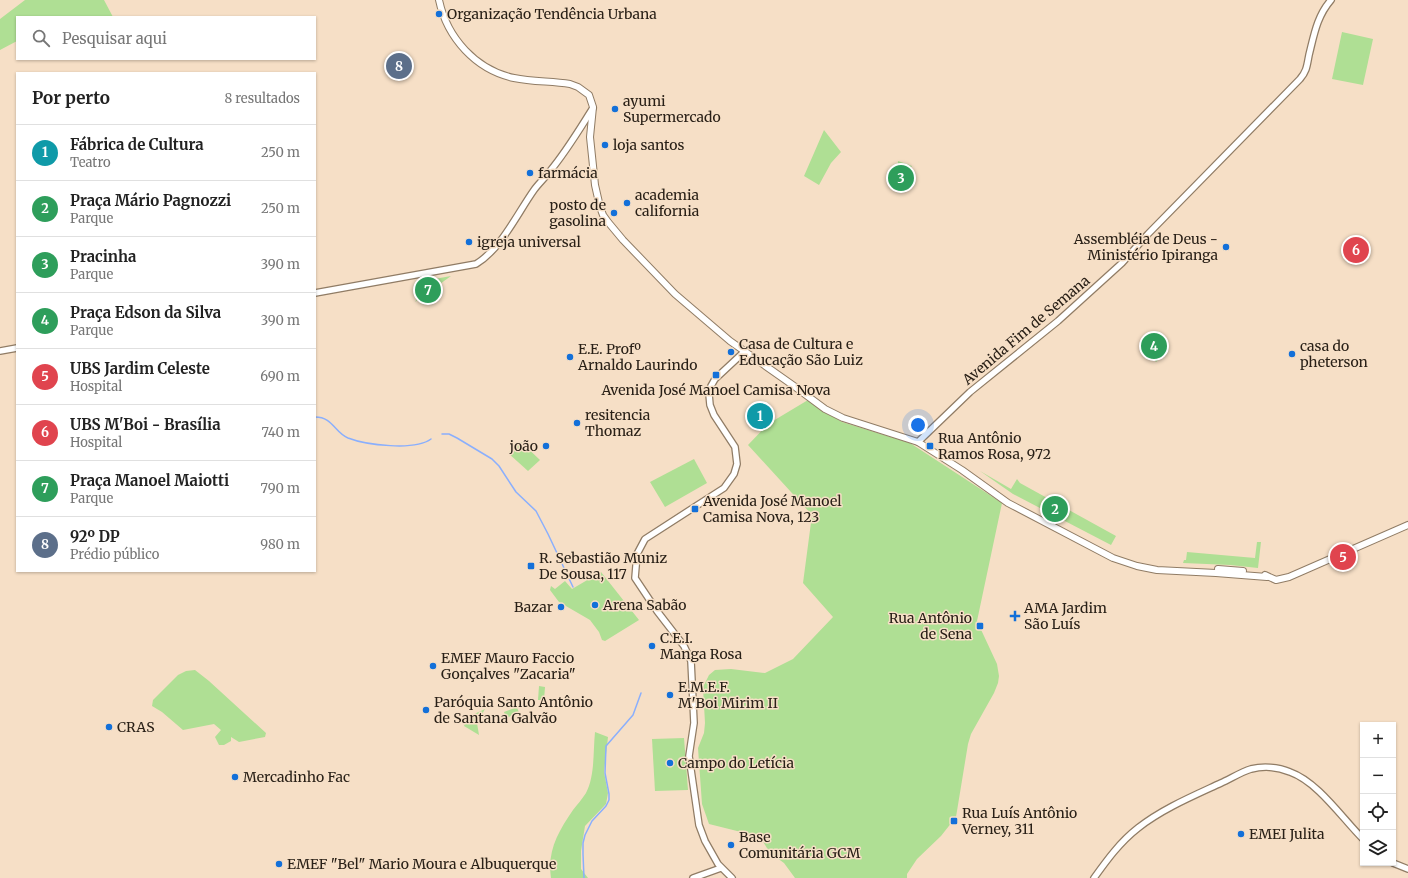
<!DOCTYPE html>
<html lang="pt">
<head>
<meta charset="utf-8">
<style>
  :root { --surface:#fff; --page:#f2f2f2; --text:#222; --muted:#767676; --line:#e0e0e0; --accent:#2563eb }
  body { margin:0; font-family:Merriweather,serif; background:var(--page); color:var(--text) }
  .controls { position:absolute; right:12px; bottom:12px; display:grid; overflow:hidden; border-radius:0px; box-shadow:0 1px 3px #0004 }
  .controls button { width:36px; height:36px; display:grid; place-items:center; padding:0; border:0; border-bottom:1px solid var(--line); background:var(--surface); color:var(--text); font:20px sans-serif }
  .you { position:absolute; left:918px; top:425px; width:14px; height:14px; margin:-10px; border:3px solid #fff; border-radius:50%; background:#1a73e8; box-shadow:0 0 0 6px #1a73e833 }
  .badge { display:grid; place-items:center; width:26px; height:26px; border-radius:50%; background:var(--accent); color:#fff; font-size:13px; font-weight:700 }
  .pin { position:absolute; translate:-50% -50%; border:2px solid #fff; box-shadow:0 1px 4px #0006 }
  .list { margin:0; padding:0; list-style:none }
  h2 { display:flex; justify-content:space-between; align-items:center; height:52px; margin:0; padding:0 16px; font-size:17px }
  h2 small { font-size:13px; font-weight:400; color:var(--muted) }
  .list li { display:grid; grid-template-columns:26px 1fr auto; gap:12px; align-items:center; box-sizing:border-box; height:56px; padding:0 16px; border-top:1px solid var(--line) }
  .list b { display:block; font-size:15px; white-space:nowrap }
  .list p { margin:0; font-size:13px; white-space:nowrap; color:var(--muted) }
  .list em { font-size:13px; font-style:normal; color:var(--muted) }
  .icon { flex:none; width:22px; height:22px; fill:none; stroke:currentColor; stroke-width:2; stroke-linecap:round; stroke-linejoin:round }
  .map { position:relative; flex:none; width:1408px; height:878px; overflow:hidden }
  .search { position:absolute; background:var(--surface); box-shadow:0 1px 3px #0004; left:16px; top:16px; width:300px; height:44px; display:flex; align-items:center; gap:10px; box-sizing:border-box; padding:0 14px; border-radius:0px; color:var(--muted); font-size:15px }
  .panel { position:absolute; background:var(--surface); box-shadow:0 1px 3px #0004; left:16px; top:72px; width:300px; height:500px; border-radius:0px }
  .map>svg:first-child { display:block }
  .green { fill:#afdf94 }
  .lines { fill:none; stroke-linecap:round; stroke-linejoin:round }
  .stream { stroke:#8aaffd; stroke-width:1.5 }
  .tertiary-casing { stroke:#907c65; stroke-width:8 }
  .secondary-casing { stroke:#907c65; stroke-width:8 }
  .tertiary { stroke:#fff; stroke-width:5.5 }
  .secondary { stroke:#fff; stroke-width:6 }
  .poi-dot { fill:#1370d9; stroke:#f6dfc6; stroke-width:1.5 }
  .labels { text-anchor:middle; stroke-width:3; stroke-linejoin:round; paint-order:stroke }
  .poi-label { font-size:14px; fill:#292017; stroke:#f6dfc6; text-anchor:start }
  .street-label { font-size:14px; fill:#292017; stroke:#f6dfc6 }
</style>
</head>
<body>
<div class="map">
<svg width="1408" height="878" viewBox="0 0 1408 878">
  <rect width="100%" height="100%" fill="#f6dfc6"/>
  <g class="green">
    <polygon points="25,0 104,0 113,17 17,17 17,41 0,50 0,19"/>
    <polygon points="1342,32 1373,39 1363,85 1332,79"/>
    <polygon points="824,130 841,152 831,163 819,185 804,176"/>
    <polygon points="898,161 912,166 897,190"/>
    <polygon points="451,276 415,302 429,280"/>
    <polygon points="1157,331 1169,349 1156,362 1145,348 1140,345"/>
    <polygon points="808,400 842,422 910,443 1002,503 977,621 997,664 999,676 998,683 994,693 971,734 968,744 956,817 941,836 917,859 907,874 907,878 795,878 784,863 770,853 759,835 749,834 709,824 702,804 698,748 704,733 705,723 703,687 709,675 715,670 731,669 765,673 793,659 833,617 803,583 812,515 748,445 768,424"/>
    <polygon points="521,442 540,460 528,471 508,453"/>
    <polygon points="694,459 707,483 665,507 650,482"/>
    <polygon points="980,471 1011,489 1017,479 1020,483 1116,536 1111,545 1013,494"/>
    <polygon points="1257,542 1261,542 1258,568 1230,565 1183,563 1184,560 1186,560 1187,552 1255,558"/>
    <polygon points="601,572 639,620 605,641 602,640 599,632 590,620 559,602 550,590 551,586 555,589 565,581 572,589"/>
    <polygon points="195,670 209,681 266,733 265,737 239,742 231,737 231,741 224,745 219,745 215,737 221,730 214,724 183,730 162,712 152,706 153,700 178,675 186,671"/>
    <polygon points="539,686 545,687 544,700 538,700"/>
    <polygon points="517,707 519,713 506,718 504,712"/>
    <path d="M 485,709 L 477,723 L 479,735 L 464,726 C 467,716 475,714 485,709 Z"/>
    <path d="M 595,732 L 608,737 L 604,772 L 608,793 L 606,804 L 585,826 L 581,851 L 581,869 L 588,878 L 551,878 C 547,851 558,832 573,810 C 577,805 582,799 586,793 C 595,776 593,752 595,732 Z"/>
    <polygon points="684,738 688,790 655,791 652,739"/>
  </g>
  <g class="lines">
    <g class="stream">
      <path d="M 315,417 C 333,417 334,432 348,438 C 366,445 415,451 431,439"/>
      <polyline points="442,434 449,434 457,438 492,459 499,466 516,492 536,511 548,534 573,587"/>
      <polyline points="584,878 583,854 583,843 585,835 592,821 606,806 609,800 609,794 605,773 606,746 633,715 641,693"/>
    </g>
    <defs>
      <g id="tertiary">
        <path d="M 315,293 L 476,264 C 501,249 517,214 534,190 C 539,183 545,178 550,171 C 566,152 579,130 593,108"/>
        <polyline points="0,351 17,348"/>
        <path d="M 918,442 L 970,392 L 1058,321 L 1122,263 L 1148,234 L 1300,79 C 1307,71 1307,65 1309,55 C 1314,35 1317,16 1331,0"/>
        <polyline points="1393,863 1408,869"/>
        <polyline points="693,878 721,868"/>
        <polyline points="732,878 718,864 705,841 699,825 689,756 694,723 691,661 684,646 657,611 635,578 637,554 645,539 724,488 734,474 737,464 735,447 714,415 710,405 709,394 711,386 715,379 744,352"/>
        <path d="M 1094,878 C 1107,860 1120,842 1138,828 C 1162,809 1193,796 1221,783 C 1230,779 1241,772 1251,769 C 1263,766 1278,767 1290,772 C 1318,782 1342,818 1363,839"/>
      </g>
      <g id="secondary">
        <path d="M 439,0 C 447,38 476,70 514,78 C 533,82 551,81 570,84 L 578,87 L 589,95 L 593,107 L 590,137 L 595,185 L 600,207 L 603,215 L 608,222 L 623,240 L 675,294 L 730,341 L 794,386 L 825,409 L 843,418 L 918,442 L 962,470 L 1008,503 L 1113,558 L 1137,566 L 1157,570 L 1216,573 L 1267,577"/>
        <polyline points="1218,569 1243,571"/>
        <polyline points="1265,575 1276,580 1289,577 1408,525"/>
      </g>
    </defs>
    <use href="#tertiary" class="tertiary-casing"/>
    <use href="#secondary" class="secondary-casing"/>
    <use href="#tertiary" class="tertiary"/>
    <use href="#secondary" class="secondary"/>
  </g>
  <g class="poi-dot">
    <circle cx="439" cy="14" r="4"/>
    <circle cx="615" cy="109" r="4"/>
    <circle cx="605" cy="145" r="4"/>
    <circle cx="530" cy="173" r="4"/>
    <circle cx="627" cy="203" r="4"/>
    <circle cx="614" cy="213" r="4"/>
    <circle cx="469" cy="242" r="4"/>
    <circle cx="1226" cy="247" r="4"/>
    <circle cx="731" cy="352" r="4"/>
    <circle cx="1292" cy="354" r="4"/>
    <circle cx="570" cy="357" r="4"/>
    <rect x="712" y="371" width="8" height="8" rx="2"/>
    <circle cx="577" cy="423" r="4"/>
    <circle cx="546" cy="446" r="4"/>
    <rect x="926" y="442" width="8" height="8" rx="2"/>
    <rect x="691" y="505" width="8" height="8" rx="2"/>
    <rect x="527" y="562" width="8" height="8" rx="2"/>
    <circle cx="595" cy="605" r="4"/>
    <circle cx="561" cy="607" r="4"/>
    <path d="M1013 610h4v4h4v4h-4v4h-4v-4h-4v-4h4z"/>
    <rect x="976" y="622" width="8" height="8" rx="2"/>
    <circle cx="652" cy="646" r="4"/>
    <circle cx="433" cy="666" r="4"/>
    <circle cx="670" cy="695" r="4"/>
    <circle cx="426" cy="710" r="4"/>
    <circle cx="109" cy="727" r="4"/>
    <circle cx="670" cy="763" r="4"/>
    <circle cx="235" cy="777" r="4"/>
    <rect x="950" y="817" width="8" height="8" rx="2"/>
    <circle cx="1241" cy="834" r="4"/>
    <circle cx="731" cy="845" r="4"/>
    <circle cx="279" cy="864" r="4"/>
  </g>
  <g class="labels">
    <g class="poi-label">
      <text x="447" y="19">Organização Tendência Urbana</text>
      <text x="623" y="106">ayumi<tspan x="623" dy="16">Supermercado</tspan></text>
      <text x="613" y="150">loja santos</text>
      <text x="538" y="178">farmácia</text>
      <text x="635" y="200">academia<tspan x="635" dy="16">california</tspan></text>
      <text x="606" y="210" text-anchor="end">posto de<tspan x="606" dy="16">gasolina</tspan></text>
      <text x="1218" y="244" text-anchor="end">Assembléia de Deus -<tspan x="1218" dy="16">Ministério Ipiranga</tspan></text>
      <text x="477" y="247">igreja universal</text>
      <text x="739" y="349">Casa de Cultura e<tspan x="739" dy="16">Educação São Luiz</tspan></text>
      <text x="1300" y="351">casa do<tspan x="1300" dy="16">pheterson</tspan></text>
      <text x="578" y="354">E.E. Profº<tspan x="578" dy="16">Arnaldo Laurindo</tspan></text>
      <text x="716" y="395" text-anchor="middle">Avenida José Manoel Camisa Nova</text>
      <text x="585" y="420">resitencia<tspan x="585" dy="16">Thomaz</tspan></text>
      <text x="938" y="443">Rua Antônio<tspan x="938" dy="16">Ramos Rosa, 972</tspan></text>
      <text x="538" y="451" text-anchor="end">joão</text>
      <text x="703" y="506">Avenida José Manoel<tspan x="703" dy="16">Camisa Nova, 123</tspan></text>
      <text x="539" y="563">R. Sebastião Muniz<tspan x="539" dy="16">De Sousa, 117</tspan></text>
      <text x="603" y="610">Arena Sabão</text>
      <text x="553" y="612" text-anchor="end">Bazar</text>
      <text x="1024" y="613">AMA Jardim<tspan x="1024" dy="16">São Luís</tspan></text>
      <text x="972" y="623" text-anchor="end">Rua Antônio<tspan x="972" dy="16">de Sena</tspan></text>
      <text x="660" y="643">C.E.I.<tspan x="660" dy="16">Manga Rosa</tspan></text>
      <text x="441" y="663">EMEF Mauro Faccio<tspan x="441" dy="16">Gonçalves "Zacaria"</tspan></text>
      <text x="678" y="692">E.M.E.F.<tspan x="678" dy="16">M'Boi Mirim II</tspan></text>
      <text x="434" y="707">Paróquia Santo Antônio<tspan x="434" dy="16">de Santana Galvão</tspan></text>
      <text x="117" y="732">CRAS</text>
      <text x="678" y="768">Campo do Letícia</text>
      <text x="243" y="782">Mercadinho Fac</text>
      <text x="962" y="818">Rua Luís Antônio<tspan x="962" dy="16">Verney, 311</tspan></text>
      <text x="1249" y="839">EMEI Julita</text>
      <text x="739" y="842">Base<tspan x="739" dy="16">Comunitária GCM</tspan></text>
      <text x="287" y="869">EMEF "Bel" Mario Moura e Albuquerque</text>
    </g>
    <g class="street-label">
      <text transform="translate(1026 330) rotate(-40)" y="5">Avenida Fim de Semana</text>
    </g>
  </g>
</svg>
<div class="controls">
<button>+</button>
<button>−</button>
<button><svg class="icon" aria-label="locate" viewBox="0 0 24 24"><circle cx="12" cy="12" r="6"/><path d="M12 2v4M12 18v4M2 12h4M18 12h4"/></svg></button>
<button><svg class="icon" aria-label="layers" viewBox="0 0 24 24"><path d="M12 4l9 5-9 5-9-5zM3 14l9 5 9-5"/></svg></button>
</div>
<div class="you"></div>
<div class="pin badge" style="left:760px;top:416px;background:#0f9aa8">1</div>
<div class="pin badge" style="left:1055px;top:509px;background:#2e9e5b">2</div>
<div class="pin badge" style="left:901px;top:178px;background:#2e9e5b">3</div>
<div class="pin badge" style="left:1154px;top:346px;background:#2e9e5b">4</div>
<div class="pin badge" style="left:1343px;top:557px;background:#e0444e">5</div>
<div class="pin badge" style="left:1356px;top:250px;background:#e0444e">6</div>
<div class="pin badge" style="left:428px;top:290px;background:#2e9e5b">7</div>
<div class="pin badge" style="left:399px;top:66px;background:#5c6f8a">8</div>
<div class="search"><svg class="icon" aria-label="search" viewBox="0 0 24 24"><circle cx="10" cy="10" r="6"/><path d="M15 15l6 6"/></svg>Pesquisar aqui</div>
<section class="panel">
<h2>Por perto<small>8 resultados</small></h2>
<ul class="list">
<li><span class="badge" style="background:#0f9aa8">1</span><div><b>Fábrica de Cultura</b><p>Teatro</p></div><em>250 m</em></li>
<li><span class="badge" style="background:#2e9e5b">2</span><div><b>Praça Mário Pagnozzi</b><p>Parque</p></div><em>250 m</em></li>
<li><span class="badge" style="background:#2e9e5b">3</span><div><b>Pracinha</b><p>Parque</p></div><em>390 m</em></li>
<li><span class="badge" style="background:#2e9e5b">4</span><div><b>Praça Edson da Silva</b><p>Parque</p></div><em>390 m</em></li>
<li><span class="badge" style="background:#e0444e">5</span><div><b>UBS Jardim Celeste</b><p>Hospital</p></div><em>690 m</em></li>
<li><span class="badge" style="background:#e0444e">6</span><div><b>UBS M'Boi - Brasília</b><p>Hospital</p></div><em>740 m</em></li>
<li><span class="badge" style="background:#2e9e5b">7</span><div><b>Praça Manoel Maiotti</b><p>Parque</p></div><em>790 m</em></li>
<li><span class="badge" style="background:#5c6f8a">8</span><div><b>92º DP</b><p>Prédio público</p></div><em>980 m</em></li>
</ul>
</section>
</div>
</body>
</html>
